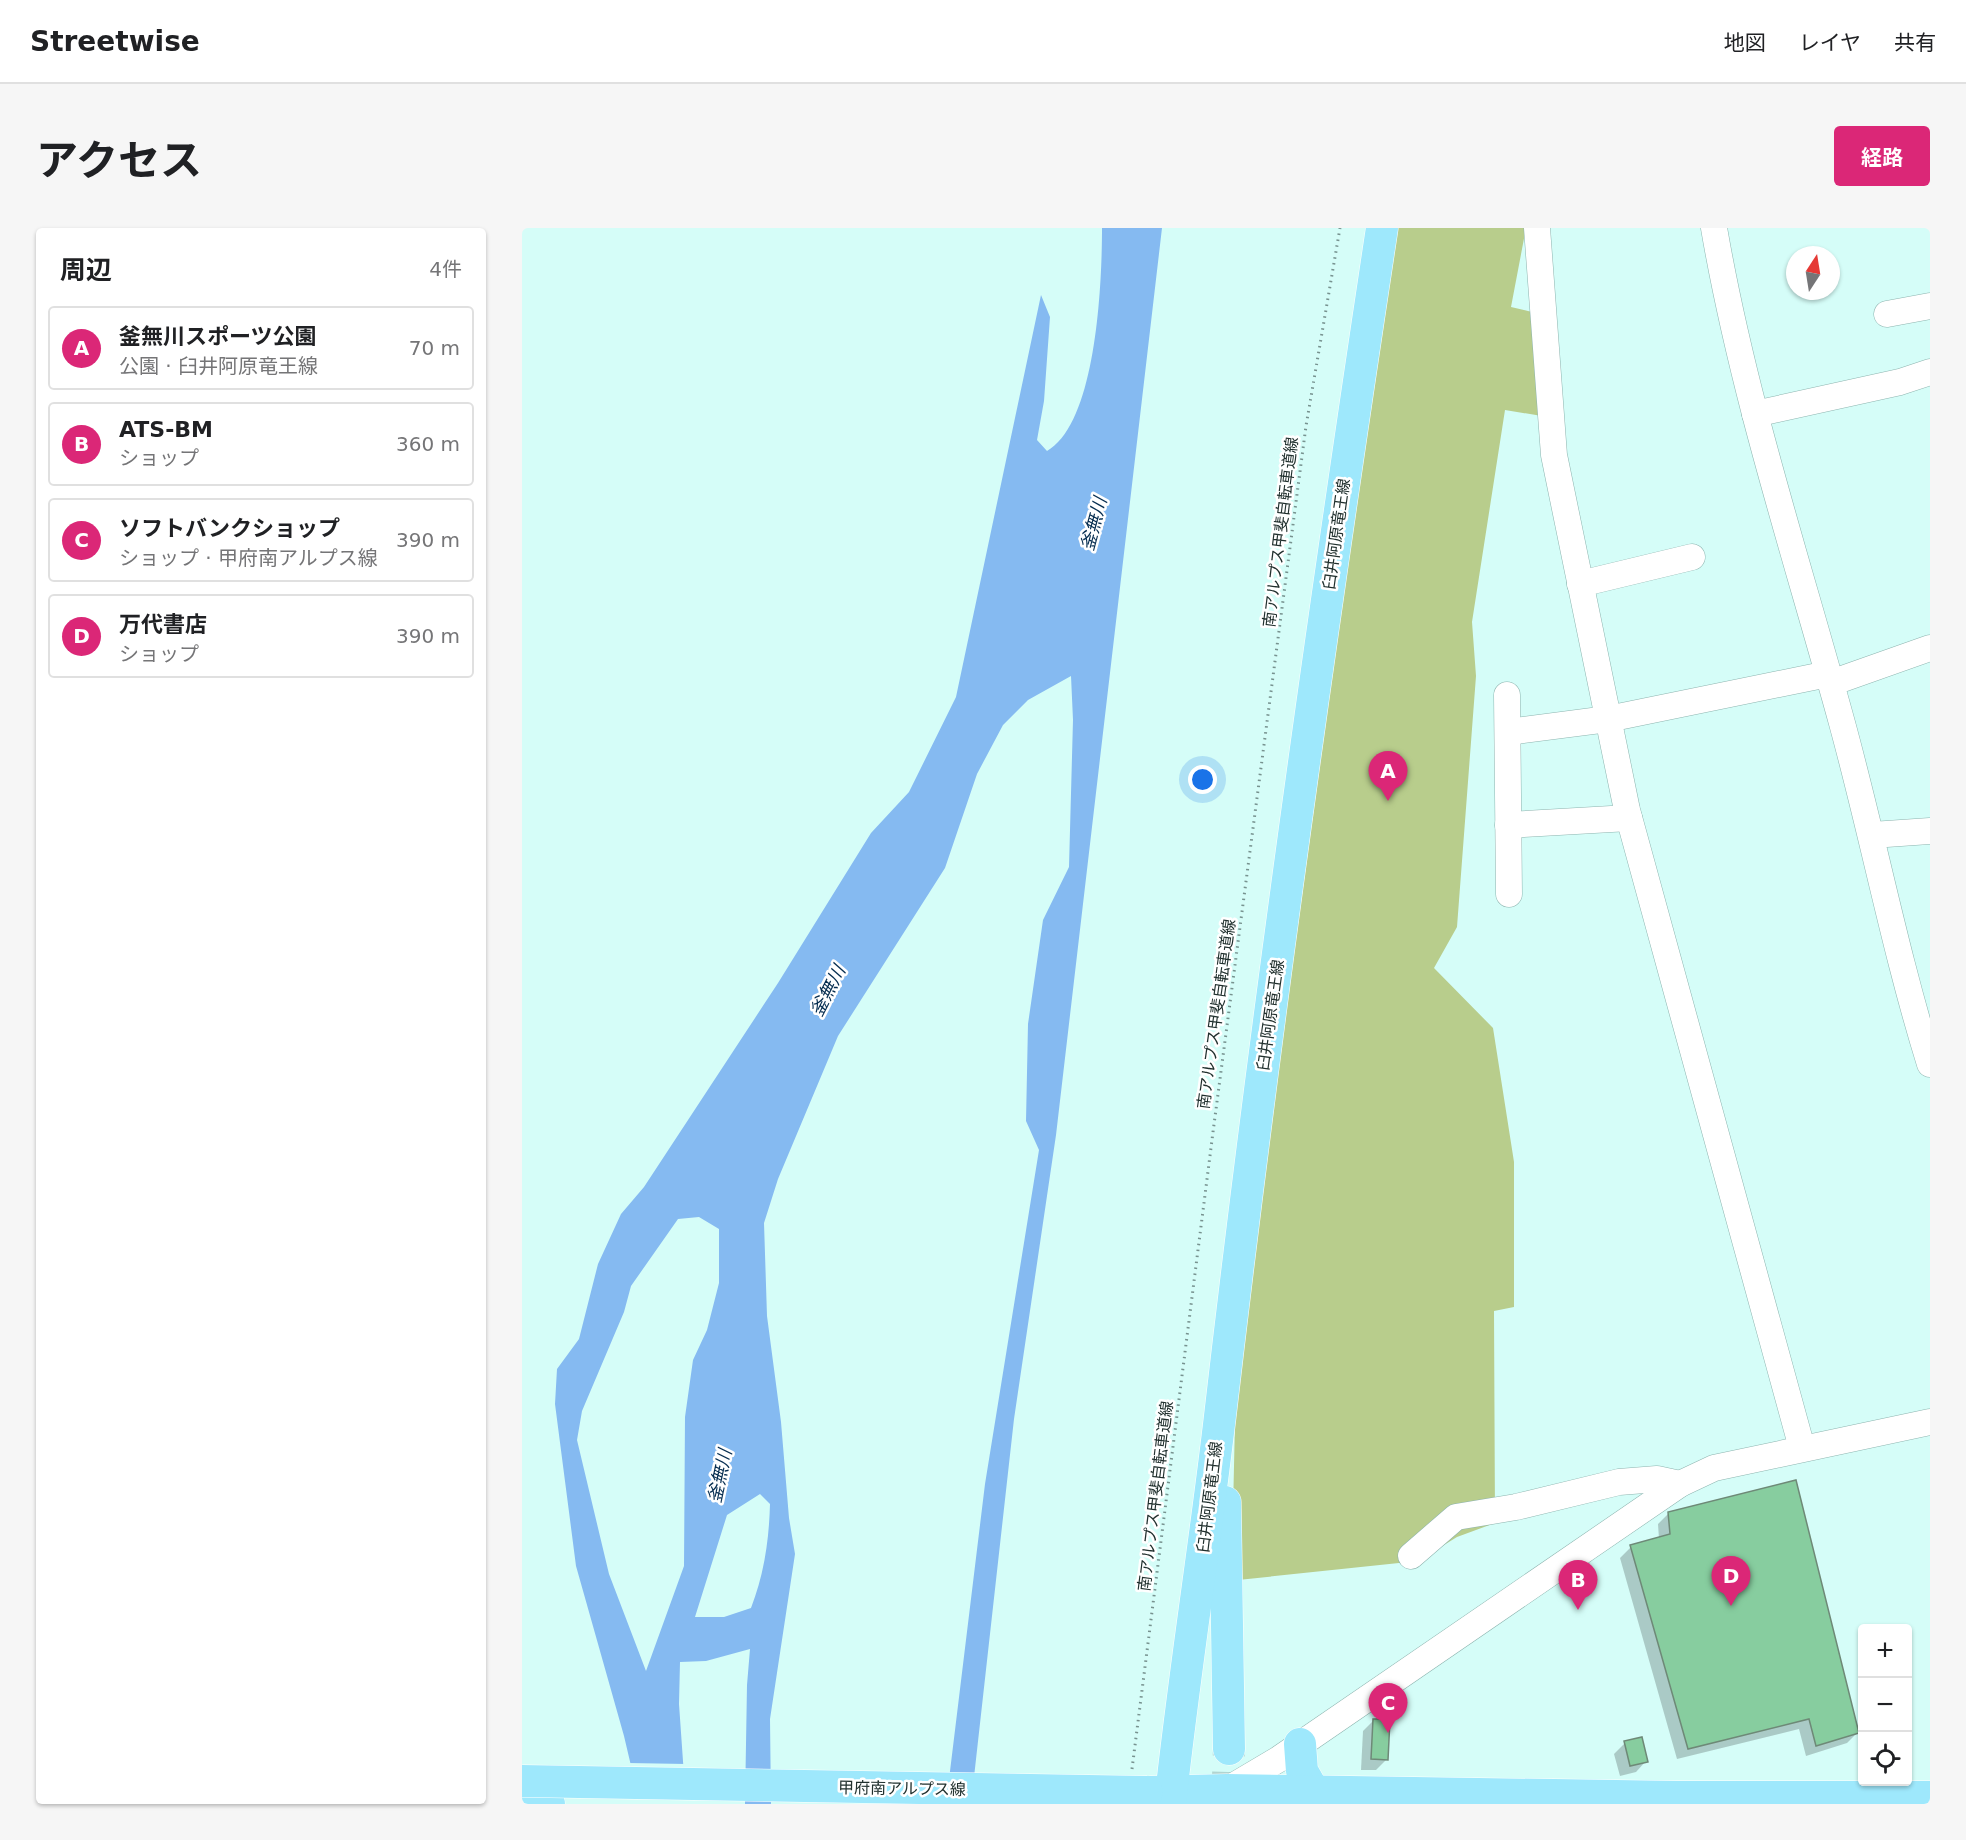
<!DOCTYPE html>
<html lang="ja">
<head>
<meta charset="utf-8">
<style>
  :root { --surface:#fff; --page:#f6f6f6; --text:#202124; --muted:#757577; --line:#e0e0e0; --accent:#db2777 }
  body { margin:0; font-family:"DejaVu Sans","Noto Sans JP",sans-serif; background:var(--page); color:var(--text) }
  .controls { position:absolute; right:18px; bottom:18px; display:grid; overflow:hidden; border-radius:6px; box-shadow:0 2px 4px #0004 }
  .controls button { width:54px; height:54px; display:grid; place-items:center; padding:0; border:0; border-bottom:2px solid var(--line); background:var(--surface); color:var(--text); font:30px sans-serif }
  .compass { position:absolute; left:1264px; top:18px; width:54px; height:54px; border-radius:50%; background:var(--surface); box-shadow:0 2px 4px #0004; rotate:12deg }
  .you { position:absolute; left:681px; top:552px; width:21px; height:21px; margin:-15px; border:4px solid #fff; border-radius:50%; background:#1a73e8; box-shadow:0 0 0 9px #1a73e833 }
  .badge { display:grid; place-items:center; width:39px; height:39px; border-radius:50%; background:var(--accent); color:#fff; font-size:20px; font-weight:700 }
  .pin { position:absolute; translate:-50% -50px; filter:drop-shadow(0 2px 3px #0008) }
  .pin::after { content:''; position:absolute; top:32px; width:21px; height:18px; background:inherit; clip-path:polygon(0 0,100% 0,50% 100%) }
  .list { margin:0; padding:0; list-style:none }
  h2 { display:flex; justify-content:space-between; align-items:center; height:78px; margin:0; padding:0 24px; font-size:26px }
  h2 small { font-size:20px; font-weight:400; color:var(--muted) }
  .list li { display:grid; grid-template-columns:39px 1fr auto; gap:18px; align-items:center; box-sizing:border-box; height:84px; margin:0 12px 12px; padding:0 12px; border:2px solid var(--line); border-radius:6px }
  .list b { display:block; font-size:22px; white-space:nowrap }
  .list p { margin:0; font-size:20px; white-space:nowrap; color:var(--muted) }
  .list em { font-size:20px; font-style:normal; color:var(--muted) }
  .icon { flex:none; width:33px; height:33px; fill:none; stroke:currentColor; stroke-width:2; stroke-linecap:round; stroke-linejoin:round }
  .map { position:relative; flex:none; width:1408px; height:1576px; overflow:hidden; border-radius:6px }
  header { display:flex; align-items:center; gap:36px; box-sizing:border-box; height:84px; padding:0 30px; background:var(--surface); border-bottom:2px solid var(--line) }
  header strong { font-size:28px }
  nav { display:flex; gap:33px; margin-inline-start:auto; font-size:21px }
  .intro { display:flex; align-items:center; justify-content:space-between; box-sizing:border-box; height:144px; padding:0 36px }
  h1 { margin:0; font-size:42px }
  .button { padding:15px 27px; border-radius:6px; background:var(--accent); color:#fff; font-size:21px; font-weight:700 }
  main { display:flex; gap:36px; padding:0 36px }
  aside { flex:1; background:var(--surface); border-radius:6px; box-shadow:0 2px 4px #0004 }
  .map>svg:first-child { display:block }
  .green { fill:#b8cd8c }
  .water { fill:#85baf1; fill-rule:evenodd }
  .pier { fill:#d5fdf8 }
  .shadow { fill:#0003 }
  .building { fill:#87cd9f; stroke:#6e8977; stroke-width:1.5 }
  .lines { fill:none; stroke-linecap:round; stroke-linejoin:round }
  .major-tunnel { stroke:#b1d4d0; stroke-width:32; stroke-dasharray:32 16; stroke-linecap:butt }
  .minor-casing { stroke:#8db4af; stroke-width:27 }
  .major-casing { stroke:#fff; stroke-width:33 }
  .path { stroke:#77928f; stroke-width:3; stroke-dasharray:1.5 4.5; stroke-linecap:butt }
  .minor { stroke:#fff; stroke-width:26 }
  .major { stroke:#9ee8fc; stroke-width:32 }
  .major-bridge-casing { stroke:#fff; stroke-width:33; stroke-linecap:butt }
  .major-bridge { stroke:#9ee8fc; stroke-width:32 }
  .labels { text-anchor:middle; stroke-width:5; stroke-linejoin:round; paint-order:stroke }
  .street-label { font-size:16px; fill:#21302e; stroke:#fff }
  .water-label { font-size:18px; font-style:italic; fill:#042c4f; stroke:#fff }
</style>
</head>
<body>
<header>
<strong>Streetwise</strong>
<nav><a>地図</a><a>レイヤ</a><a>共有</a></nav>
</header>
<div class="intro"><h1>アクセス</h1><a class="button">経路</a></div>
<main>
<aside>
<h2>周辺<small>4件</small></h2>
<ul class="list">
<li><span class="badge">A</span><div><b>釜無川スポーツ公園</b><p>公園 · 臼井阿原竜王線</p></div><em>70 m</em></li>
<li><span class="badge">B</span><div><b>ATS-BM</b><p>ショップ</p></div><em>360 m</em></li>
<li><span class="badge">C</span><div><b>ソフトバンクショップ</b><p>ショップ · 甲府南アルプス線</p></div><em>390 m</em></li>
<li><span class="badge">D</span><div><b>万代書店</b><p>ショップ</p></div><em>390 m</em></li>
</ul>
</aside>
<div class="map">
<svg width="1408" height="1576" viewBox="0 0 1408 1576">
  <rect width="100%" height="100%" fill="#d5fdf8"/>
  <polygon class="green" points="871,0 1004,0 989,79 1014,85 1020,188 983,182 950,394 954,448 935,699 912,740 971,800 992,934 992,1079 972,1083 973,1295 935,1309 896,1333 716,1352 711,1282 714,1150"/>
  <path class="water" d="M 580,0 L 640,0 L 534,907 L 492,1191 L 449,1576 L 424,1576 L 463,1256 L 517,922 L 504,893 L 506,796 L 521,692 L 547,639 L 551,492 L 549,448 L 506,472 L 481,497 L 455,546 L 423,640 L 316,808 L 256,951 L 242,995 L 245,1088 L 259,1194 L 267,1290 L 273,1326 L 248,1491 L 249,1576 L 223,1576 L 225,1457 L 228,1421 L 184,1433 L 158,1434 L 157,1476 L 164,1576 L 118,1576 L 102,1508 L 54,1338 L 33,1176 L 35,1141 L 57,1111 L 76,1036 L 99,986 L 122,959 L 256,755 L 349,605 L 387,564 L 434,469 L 519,67 L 528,89 L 522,173 L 515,212 L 525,223 C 575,195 580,53 580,0 ZM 177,989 L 197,1001 L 197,1055 L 185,1102 L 171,1132 L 163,1189 L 162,1338 L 124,1443 L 87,1346 L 55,1212 L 60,1183 L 102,1084 L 109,1058 L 156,991 ZM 238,1266 L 248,1276 C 247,1313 242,1346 229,1380 L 202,1389 L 173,1389 L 205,1287 Z"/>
  <polygon class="pier" points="106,1535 164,1536 167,1576 115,1576"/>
  <g class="shadow">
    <polygon points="1147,1285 1335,1505 1325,1515 1284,1528 1277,1501 1155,1531 1098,1330 1109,1319 1137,1311 1136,1296"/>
    <polygon points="852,1492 865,1531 854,1542 839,1542 841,1503"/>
    <polygon points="1103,1515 1124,1533 1114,1544 1098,1548 1092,1526"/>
  </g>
  <g class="building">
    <polygon points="1274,1252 1337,1505 1294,1518 1287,1491 1166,1521 1108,1317 1148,1306 1146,1284"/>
    <polygon points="851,1491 868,1491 866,1532 849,1531"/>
    <polygon points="1120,1509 1126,1534 1108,1538 1102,1513"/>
  </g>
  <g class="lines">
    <polyline class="major-tunnel" points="705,1576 707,1521"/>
    <defs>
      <g id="minor">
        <polyline points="1015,0 1032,227 1105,582 1280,1220"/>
        <path d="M 1192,0 C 1221,168 1275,331 1320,495 C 1351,608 1373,724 1408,836"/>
        <polyline points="1365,86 1408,78"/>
        <polyline points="1233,186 1378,154 1408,144"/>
        <polyline points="1058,356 1170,329"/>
        <polyline points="1309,455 1408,420"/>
        <polyline points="985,467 987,666"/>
        <polyline points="986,504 1086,491 1306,446"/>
        <polyline points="986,597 1107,590"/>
        <polyline points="1350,607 1408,603"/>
        <polyline points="889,1328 934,1289 994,1279 1097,1254 1135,1251 1158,1256"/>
        <polyline points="703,1563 757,1531 1158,1256 1192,1240 1408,1194"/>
      </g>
      <g id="major">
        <polyline points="703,1274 707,1521"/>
        <polyline points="778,1516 780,1543 792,1564"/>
        <polyline points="629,1564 705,1562 1155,1569 1408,1569"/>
        <polyline points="0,1575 27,1576"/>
        <path d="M 648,1576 C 662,1446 683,1317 698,1188 C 744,791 800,395 860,0"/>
      </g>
    </defs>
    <use href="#minor" class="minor-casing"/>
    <use href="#major" class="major-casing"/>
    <polyline class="path" points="610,1541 691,904 784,198 818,0"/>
    <use href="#minor" class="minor"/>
    <use href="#major" class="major"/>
    <defs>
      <polyline id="major-bridge" points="0,1553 625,1564"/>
    </defs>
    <use href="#major-bridge" class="major-bridge-casing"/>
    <use href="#major-bridge" class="major-bridge"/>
  </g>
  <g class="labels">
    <g class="street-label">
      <text transform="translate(758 304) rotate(-83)" y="6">南アルプス甲斐自転車道線</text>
      <text transform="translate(814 306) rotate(-82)" y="6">臼井阿原竜王線</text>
      <text transform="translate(694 786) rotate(-82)" y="6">南アルプス甲斐自転車道線</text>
      <text transform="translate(748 787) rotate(-82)" y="6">臼井阿原竜王線</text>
      <text transform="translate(633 1268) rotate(-83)" y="6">南アルプス甲斐自転車道線</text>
      <text transform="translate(687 1269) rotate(-83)" y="6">臼井阿原竜王線</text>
      <text transform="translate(380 1560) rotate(1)" y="6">甲府南アルプス線</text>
    </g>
    <g class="water-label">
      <text transform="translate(572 296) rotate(-75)" y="6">釜無川</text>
      <text transform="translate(306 763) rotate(-63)" y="6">釜無川</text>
      <text transform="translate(198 1248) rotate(-78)" y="6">釜無川</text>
    </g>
  </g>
</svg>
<div class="controls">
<button>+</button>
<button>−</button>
<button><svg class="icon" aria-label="locate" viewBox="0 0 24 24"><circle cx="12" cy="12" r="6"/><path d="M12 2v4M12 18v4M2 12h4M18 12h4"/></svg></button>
</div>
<svg class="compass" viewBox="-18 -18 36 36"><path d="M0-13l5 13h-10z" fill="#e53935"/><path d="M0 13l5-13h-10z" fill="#757577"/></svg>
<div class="you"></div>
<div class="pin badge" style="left:866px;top:573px">A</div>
<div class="pin badge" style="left:1056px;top:1382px">B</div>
<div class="pin badge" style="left:866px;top:1505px">C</div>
<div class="pin badge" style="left:1209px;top:1378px">D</div>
</div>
</main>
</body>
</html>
